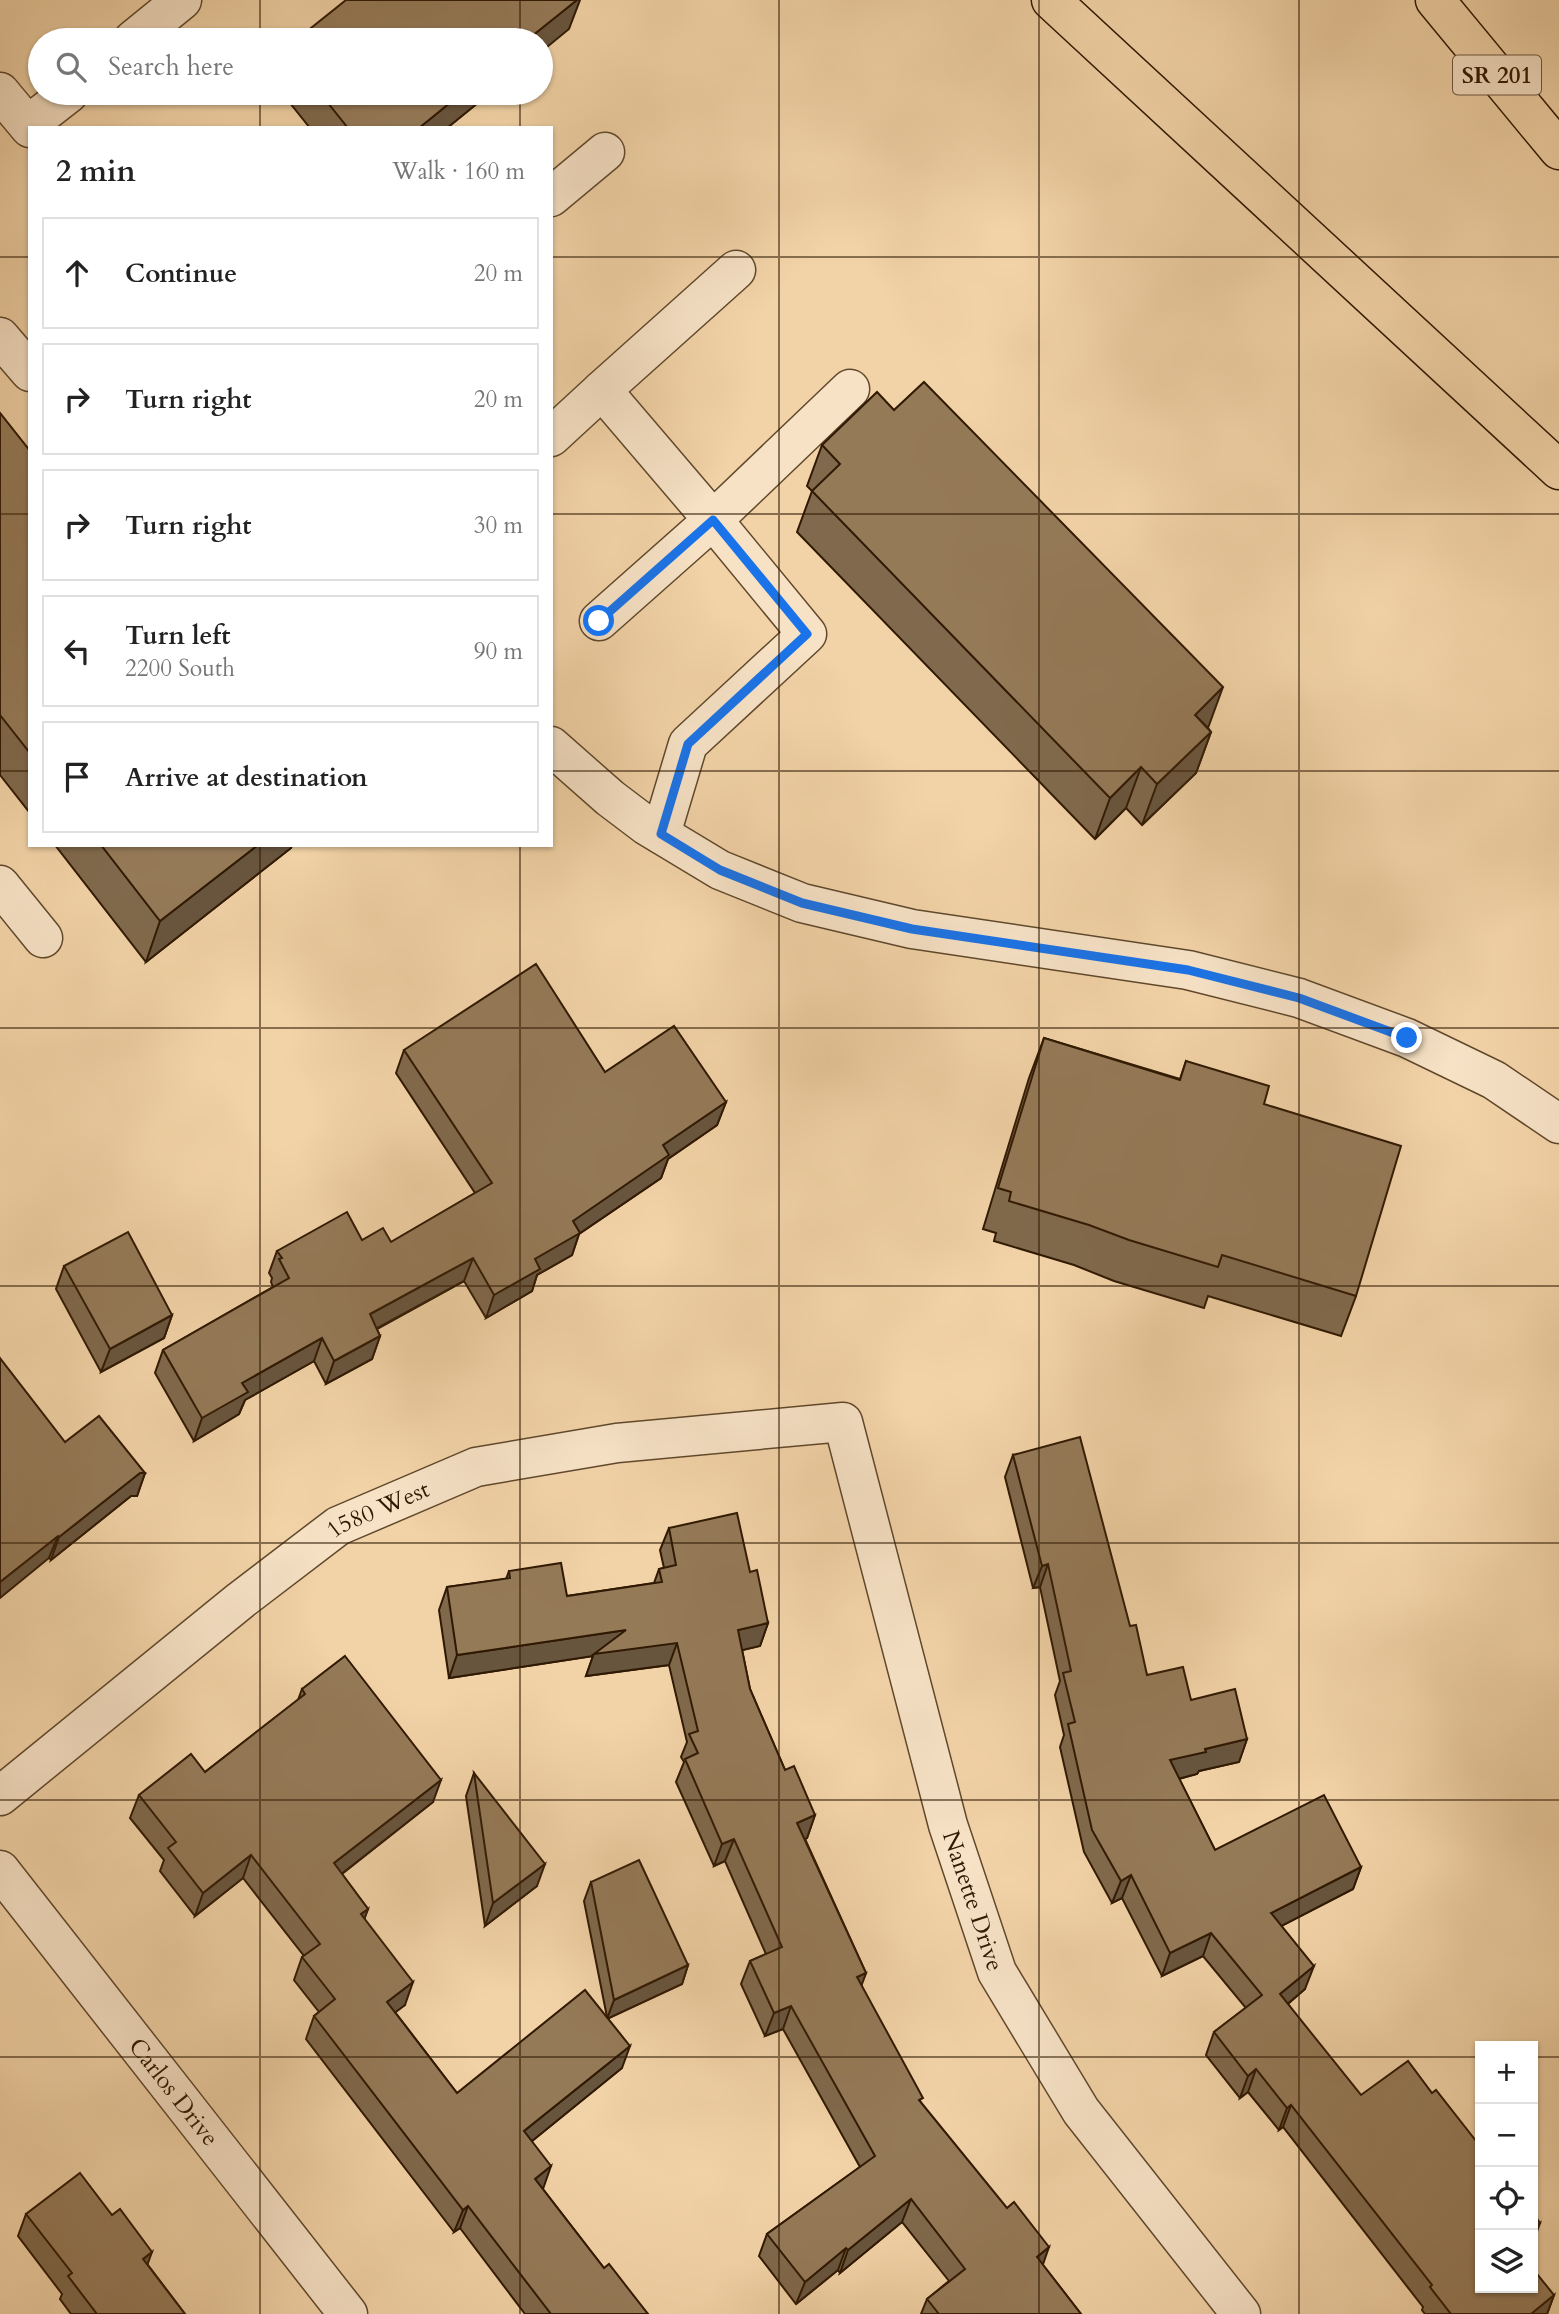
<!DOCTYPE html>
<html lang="en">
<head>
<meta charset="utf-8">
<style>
  :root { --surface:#fff; --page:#f6f6f6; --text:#222; --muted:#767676; --line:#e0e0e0 }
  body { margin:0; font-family:Cardo,serif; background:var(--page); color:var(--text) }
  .controls { position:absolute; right:21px; bottom:21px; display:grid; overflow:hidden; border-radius:0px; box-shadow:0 2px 5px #0004 }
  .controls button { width:63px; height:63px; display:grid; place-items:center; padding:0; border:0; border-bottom:2px solid var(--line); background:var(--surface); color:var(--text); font:35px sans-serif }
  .stop { position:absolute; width:21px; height:21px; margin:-16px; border:5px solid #1a73e8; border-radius:50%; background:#fff }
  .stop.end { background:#1a73e8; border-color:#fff; box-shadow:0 2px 7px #0008 }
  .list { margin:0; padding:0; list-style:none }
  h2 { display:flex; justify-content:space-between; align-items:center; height:91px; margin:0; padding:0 28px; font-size:30px }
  h2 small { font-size:23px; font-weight:400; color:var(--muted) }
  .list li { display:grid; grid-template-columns:46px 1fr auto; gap:21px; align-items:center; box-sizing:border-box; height:112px; margin:0 14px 14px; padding:0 14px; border:2px solid var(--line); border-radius:0px }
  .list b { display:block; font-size:26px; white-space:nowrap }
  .list p { margin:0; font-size:23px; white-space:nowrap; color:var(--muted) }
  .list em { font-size:23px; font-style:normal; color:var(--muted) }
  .icon { flex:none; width:38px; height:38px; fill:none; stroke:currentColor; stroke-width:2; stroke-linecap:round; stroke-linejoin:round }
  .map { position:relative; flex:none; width:1559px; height:2314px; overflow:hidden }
  .search { position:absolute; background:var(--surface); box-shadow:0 2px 5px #0004; left:28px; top:28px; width:525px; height:77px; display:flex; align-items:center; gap:18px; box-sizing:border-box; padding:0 24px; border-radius:38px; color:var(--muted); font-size:26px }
  .panel { position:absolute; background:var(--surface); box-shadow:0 2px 5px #0004; left:28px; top:126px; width:525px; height:721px; border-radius:0px }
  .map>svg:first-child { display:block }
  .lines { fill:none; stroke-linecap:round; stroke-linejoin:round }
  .minor-casing { stroke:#60482c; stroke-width:41 }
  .highway-casing { stroke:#301903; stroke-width:41 }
  .minor { stroke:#f7e2c6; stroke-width:38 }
  .highway { stroke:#f2d3a7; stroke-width:38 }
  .wall { fill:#80694c; stroke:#301903; stroke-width:2 }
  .shaded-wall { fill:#68553e; stroke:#301903; stroke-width:2 }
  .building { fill:#957a58; stroke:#301903; stroke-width:2 }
  .route { stroke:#1a73e8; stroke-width:9 }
  .grid { fill:none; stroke:#301903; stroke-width:2; stroke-opacity:0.55 }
  .labels { text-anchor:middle; stroke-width:5; stroke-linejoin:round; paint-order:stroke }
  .shield { fill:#f7e2c6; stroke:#6c553e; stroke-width:2 }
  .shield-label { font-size:23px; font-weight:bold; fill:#301903 }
  .street-label { font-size:24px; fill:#301903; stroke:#f7e2c6 }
</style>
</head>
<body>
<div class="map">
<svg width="1559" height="2314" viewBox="0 0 1559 2314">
  <rect width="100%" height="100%" fill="#f2d3a7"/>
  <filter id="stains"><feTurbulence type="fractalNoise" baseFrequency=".00286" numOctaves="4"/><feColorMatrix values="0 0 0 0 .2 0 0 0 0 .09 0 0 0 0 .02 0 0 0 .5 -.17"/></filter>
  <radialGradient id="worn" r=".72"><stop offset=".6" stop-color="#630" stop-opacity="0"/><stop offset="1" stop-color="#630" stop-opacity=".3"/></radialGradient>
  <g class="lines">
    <defs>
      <g id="minor">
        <polyline points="133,40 182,0"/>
        <polyline points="0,92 30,128"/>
        <polyline points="28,125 69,93"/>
        <polyline points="551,197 605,152"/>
        <polyline points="0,337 30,372"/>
        <polyline points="551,437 602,390"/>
        <polyline points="599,621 713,520 602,390 736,270"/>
        <polyline points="551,746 610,798 647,826 720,870 802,903 912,929 1188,970 1299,998 1407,1038 1494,1080 1559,1124"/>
        <polyline points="661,834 688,744 807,634 713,520 850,389"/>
        <polyline points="0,885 43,938"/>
        <path id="s1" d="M 0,1796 L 241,1600 L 338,1526 L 476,1467 L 617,1443 L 843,1422 L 948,1825 L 997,1972 L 1081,2111 L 1241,2314"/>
        <path id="s2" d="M 0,1870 L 348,2314"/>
      </g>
      <g id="highway">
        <polyline points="1051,0 1559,470"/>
        <polyline points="1435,0 1559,150"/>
      </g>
    </defs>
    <use href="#minor" class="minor-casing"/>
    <use href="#highway" class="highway-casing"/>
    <use href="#minor" class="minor"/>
    <use href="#highway" class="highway"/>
  </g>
  <g class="wall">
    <polygon points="282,93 490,93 447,128 310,128"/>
    <polygon points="0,413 30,451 30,813 0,775"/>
    <polygon points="822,445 1208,728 1211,732 1196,773 1142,825 1126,808 1095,839 797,532 812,491 807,486"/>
    <polygon points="55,845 292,845 291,848 146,962"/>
    <polygon points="1044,1038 1180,1079 1186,1061 1264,1104 1356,1296 1341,1336 1208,1296 1204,1308 1114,1281 1074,1265 994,1241 996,1233 983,1229 1029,1078"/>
    <polygon points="404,1050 605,1072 726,1102 717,1125 668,1159 661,1178 579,1234 572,1255 537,1275 532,1291 486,1318 464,1281 377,1329 380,1336 372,1359 326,1384 314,1361 245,1400 239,1414 194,1441 155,1373 163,1350 273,1287 271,1282 272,1278 269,1273 277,1251 362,1240 391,1242 475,1193 396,1073"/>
    <polygon points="64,1266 172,1315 164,1338 101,1372 56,1289"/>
    <polygon points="65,1442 145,1473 137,1496 131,1496 51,1560 49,1558"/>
    <polygon points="1013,1455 1130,1626 1147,1675 1191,1700 1247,1739 1239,1762 1199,1771 1197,1774 1179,1779 1215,1850 1361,1867 1353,1889 1281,1926 1305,1989 1288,2004 1480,2288 1554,2295 1547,2314 1425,2314 1422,2310 1423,2307 1283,2127 1279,2130 1248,2092 1240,2098 1206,2055 1214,2032 1246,2008 1203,1956 1162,1976 1122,1898 1112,1903 1084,1852 1060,1747 1064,1735 1055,1695 1060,1681 1040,1587 1033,1588 1005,1477"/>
    <polygon points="669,1528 750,1572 768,1623 760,1646 742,1650 750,1689 785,1770 815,1815 807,1838 805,1839 866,1973 861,1985 921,2103 1043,2265 1081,2314 921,2314 927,2299 949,2281 902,2222 840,2273 838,2270 796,2304 759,2256 767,2234 860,2167 783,2029 765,2036 741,1984 750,1961 766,1954 725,1861 714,1866 676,1782 684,1762 681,1757 687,1742 669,1665 586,1676 593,1656 449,1678 439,1610 447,1587 506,1579 509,1571 567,1596 654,1583 659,1569 664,1568 660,1550"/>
    <polygon points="302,1689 433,1802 342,1874 368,1909 364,1919 405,2005 395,2012 457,2093 607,2017 584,1901 591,1882 688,1965 682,1984 608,2018 622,2068 532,2141 543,2189 604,2268 648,2314 525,2314 460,2228 454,2232 306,2039 314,2016 319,2012 294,1980 302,1957 304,1956 243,1878 195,1916 160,1871 164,1860 130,1818 139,1795 205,1772 298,1700"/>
    <polygon points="474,1773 537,1886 485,1926 466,1796"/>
    <polygon points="26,2214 148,2265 185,2314 71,2314 60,2299 62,2294 18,2236"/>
  </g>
  <g class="shaded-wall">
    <polygon points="577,0 580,0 569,29 541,52 541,40 527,40"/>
    <polygon points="462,93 490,93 447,128 419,128"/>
    <polygon points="1223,687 1208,728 1195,715"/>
    <polygon points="1211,732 1196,773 1142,825 1157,784"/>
    <polygon points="1141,767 1126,808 1095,839 1110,798"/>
    <polygon points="258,845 292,845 291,848 146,962 160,921"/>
    <polygon points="726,1102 717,1125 668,1159 661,1178 579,1234 572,1255 537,1275 532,1291 486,1318 494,1295 535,1259 573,1221 663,1145"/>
    <polygon points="473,1258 464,1281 361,1337 370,1314"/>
    <polygon points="172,1315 164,1338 101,1372 110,1349"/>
    <polygon points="380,1336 372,1359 326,1384 334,1361"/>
    <polygon points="322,1338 314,1361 245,1400 239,1414 194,1441 202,1418 242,1383"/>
    <polygon points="140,1473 145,1473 137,1496 131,1496 51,1560 59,1537"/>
    <polygon points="58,1536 49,1558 0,1598 0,1582"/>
    <polygon points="1048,1564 1040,1587 1033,1588 1042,1566"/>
    <polygon points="768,1623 760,1646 730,1653 738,1630"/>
    <polygon points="626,1630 677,1643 669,1665 586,1676 593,1656 449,1678 457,1655"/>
    <polygon points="1247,1739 1239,1762 1199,1771 1197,1774 1162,1783 1170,1760 1205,1749"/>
    <polygon points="441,1780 433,1802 326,1886 334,1863"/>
    <polygon points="815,1815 807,1838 789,1846 797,1823"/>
    <polygon points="734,1839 725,1861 714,1866 722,1844"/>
    <polygon points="251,1855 243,1878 195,1916 203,1893"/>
    <polygon points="545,1864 537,1886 485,1926 493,1903"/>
    <polygon points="1361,1867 1353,1889 1262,1936 1271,1913"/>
    <polygon points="1131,1875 1122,1898 1112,1903 1121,1881"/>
    <polygon points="368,1909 360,1931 361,1914"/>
    <polygon points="1211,1933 1203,1956 1162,1976 1170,1953"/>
    <polygon points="688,1965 682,1984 607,2019 614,2000"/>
    <polygon points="1314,1966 1305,1989 1272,2017 1280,1994"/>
    <polygon points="866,1973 858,1995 857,1977"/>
    <polygon points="413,1982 405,2005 379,2025 387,2002"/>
    <polygon points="791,2006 783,2029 765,2036 774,2013"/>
    <polygon points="630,2046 622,2068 516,2154 524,2131"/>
    <polygon points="1256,2069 1248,2092 1240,2098 1248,2076"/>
    <polygon points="1291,2105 1283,2127 1279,2130 1287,2108"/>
    <polygon points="551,2166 543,2189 535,2179"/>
    <polygon points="911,2199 902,2222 840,2273 848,2250"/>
    <polygon points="468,2206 460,2228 454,2232 463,2210"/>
    <polygon points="1540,2223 1533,2243 1533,2228"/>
    <polygon points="1049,2247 1041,2270 1037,2257"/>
    <polygon points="846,2248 838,2270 796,2304 805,2282"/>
    <polygon points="152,2252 144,2274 143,2259"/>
    <polygon points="1554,2295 1547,2314 1530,2314"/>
  </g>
  <g class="building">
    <polygon points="346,0 577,0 527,40 296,40"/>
    <polygon points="320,93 462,93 419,128 348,128"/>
    <polygon points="924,382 1223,687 1195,715 1211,732 1157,784 1141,767 1110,798 812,491 840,464 822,445 877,392 894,410"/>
    <polygon points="0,413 30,451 30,753 0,715"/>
    <polygon points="101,845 258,845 160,921"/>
    <polygon points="536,964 605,1072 674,1026 726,1102 663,1145 669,1155 573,1221 580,1233 535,1259 540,1269 494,1295 473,1258 370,1314 380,1336 334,1361 322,1338 242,1383 248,1392 202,1418 163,1350 289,1278 279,1259 282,1258 277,1251 347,1212 362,1240 383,1228 391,1242 492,1183 404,1050"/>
    <polygon points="1044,1038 1180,1080 1186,1061 1269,1086 1264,1104 1401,1146 1356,1296 1222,1255 1218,1267 1129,1240 1089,1225 1009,1201 1011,1192 998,1188"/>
    <polygon points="128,1232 172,1315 110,1349 64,1266"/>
    <polygon points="0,1358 65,1442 99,1416 145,1473 140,1473 59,1537 58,1536 0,1582"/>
    <polygon points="1080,1437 1130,1626 1136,1625 1147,1675 1183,1667 1191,1700 1235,1689 1247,1739 1205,1749 1206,1752 1170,1760 1215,1850 1324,1795 1361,1867 1271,1913 1314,1966 1280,1994 1361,2095 1408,2061 1432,2093 1436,2090 1480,2146 1480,2288 1533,2288 1533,2269 1554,2295 1531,2314 1451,2314 1430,2287 1432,2285 1291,2105 1287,2108 1256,2069 1248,2076 1214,2032 1262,1995 1211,1933 1170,1953 1131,1875 1121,1881 1092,1830 1068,1724 1075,1722 1063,1673 1071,1671 1048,1564 1042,1566 1013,1455"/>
    <polygon points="737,1513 750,1572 757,1570 768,1623 738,1630 750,1689 785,1770 794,1766 815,1815 797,1823 866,1973 857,1977 923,2098 919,2100 1007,2208 1014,2202 1049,2247 1037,2257 1081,2314 939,2314 927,2299 965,2269 911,2199 848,2250 846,2248 805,2282 767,2234 875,2156 791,2006 774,2013 750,1961 782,1947 734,1839 722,1844 685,1759 698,1753 689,1734 698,1731 677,1643 594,1654 626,1630 457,1655 447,1587 510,1578 509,1571 561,1563 567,1596 662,1582 659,1569 676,1565 669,1528"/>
    <polygon points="345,1656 441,1780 334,1863 368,1909 361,1914 413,1982 387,2002 457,2093 585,1990 630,2046 524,2131 551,2166 535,2179 604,2268 609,2264 648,2314 551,2314 468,2206 463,2210 314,2016 335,1999 302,1957 320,1944 251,1855 203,1893 168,1848 176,1842 139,1795 191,1754 205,1772 305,1694 302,1689"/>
    <polygon points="474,1773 545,1864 493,1903"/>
    <polygon points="639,1860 688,1965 614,2000 591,1882"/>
    <polygon points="80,2173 112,2215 120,2209 152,2252 143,2259 185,2314 97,2314 68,2276 72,2273 26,2214"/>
    <polygon points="1533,2213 1540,2223 1533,2228"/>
  </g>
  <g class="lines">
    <polyline class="route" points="599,621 713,520 807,634 688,744 661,834 720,870 802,903 912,929 1188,970 1299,998 1407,1038"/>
  </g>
  <path class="grid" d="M 260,0 L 260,40M 520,0 L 520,40M 779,0 L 779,2314M 1039,0 L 1039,2314M 1299,0 L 1299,2314M 260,93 L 260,128M 520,93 L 520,128M 0,257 L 30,257M 551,257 L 1559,257M 0,514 L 30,514M 551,514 L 1559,514M 0,771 L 30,771M 551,771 L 1559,771M 260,845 L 260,2314M 520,845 L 520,2314M 0,1028 L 1559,1028M 0,1286 L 1559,1286M 0,1543 L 1559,1543M 0,1800 L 1559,1800M 0,2057 L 1480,2057M 1533,2057 L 1559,2057"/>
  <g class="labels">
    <rect class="shield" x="1453" y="55.5" width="88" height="39" rx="5"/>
    <g class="shield-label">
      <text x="1497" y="83">SR 201</text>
    </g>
    <g class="street-label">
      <text dy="8" stroke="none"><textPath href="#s1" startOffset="476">1580 West</textPath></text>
      <text dy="8" stroke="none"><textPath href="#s1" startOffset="1449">Nanette Drive</textPath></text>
      <text dy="8" stroke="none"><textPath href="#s2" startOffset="282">Carlos Drive</textPath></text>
    </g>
  </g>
  <rect width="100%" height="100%" filter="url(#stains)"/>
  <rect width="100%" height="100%" fill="url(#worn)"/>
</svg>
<div class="controls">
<button>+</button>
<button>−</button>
<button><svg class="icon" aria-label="locate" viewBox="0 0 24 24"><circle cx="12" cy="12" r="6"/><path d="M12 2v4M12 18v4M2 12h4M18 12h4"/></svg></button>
<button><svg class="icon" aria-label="layers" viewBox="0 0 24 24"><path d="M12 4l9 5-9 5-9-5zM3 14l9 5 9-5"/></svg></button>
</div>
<div class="stop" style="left:599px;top:621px"></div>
<div class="stop end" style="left:1407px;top:1038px"></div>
<div class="search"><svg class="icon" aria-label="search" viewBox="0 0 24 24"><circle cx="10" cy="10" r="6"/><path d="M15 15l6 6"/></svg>Search here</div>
<section class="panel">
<h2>2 min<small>Walk · 160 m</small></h2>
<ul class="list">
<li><svg class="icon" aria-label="ahead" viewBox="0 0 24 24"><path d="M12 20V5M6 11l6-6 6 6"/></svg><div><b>Continue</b></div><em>20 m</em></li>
<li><svg class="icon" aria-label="right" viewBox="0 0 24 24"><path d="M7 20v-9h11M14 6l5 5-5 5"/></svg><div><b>Turn right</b></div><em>20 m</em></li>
<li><svg class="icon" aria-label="right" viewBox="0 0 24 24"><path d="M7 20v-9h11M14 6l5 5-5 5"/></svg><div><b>Turn right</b></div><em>30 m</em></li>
<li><svg class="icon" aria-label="left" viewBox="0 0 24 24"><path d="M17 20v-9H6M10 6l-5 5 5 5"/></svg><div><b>Turn left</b><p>2200 South</p></div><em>90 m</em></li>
<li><svg class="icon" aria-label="arrive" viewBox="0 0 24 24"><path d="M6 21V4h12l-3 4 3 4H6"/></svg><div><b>Arrive at destination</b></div></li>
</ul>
</section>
</div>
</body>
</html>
